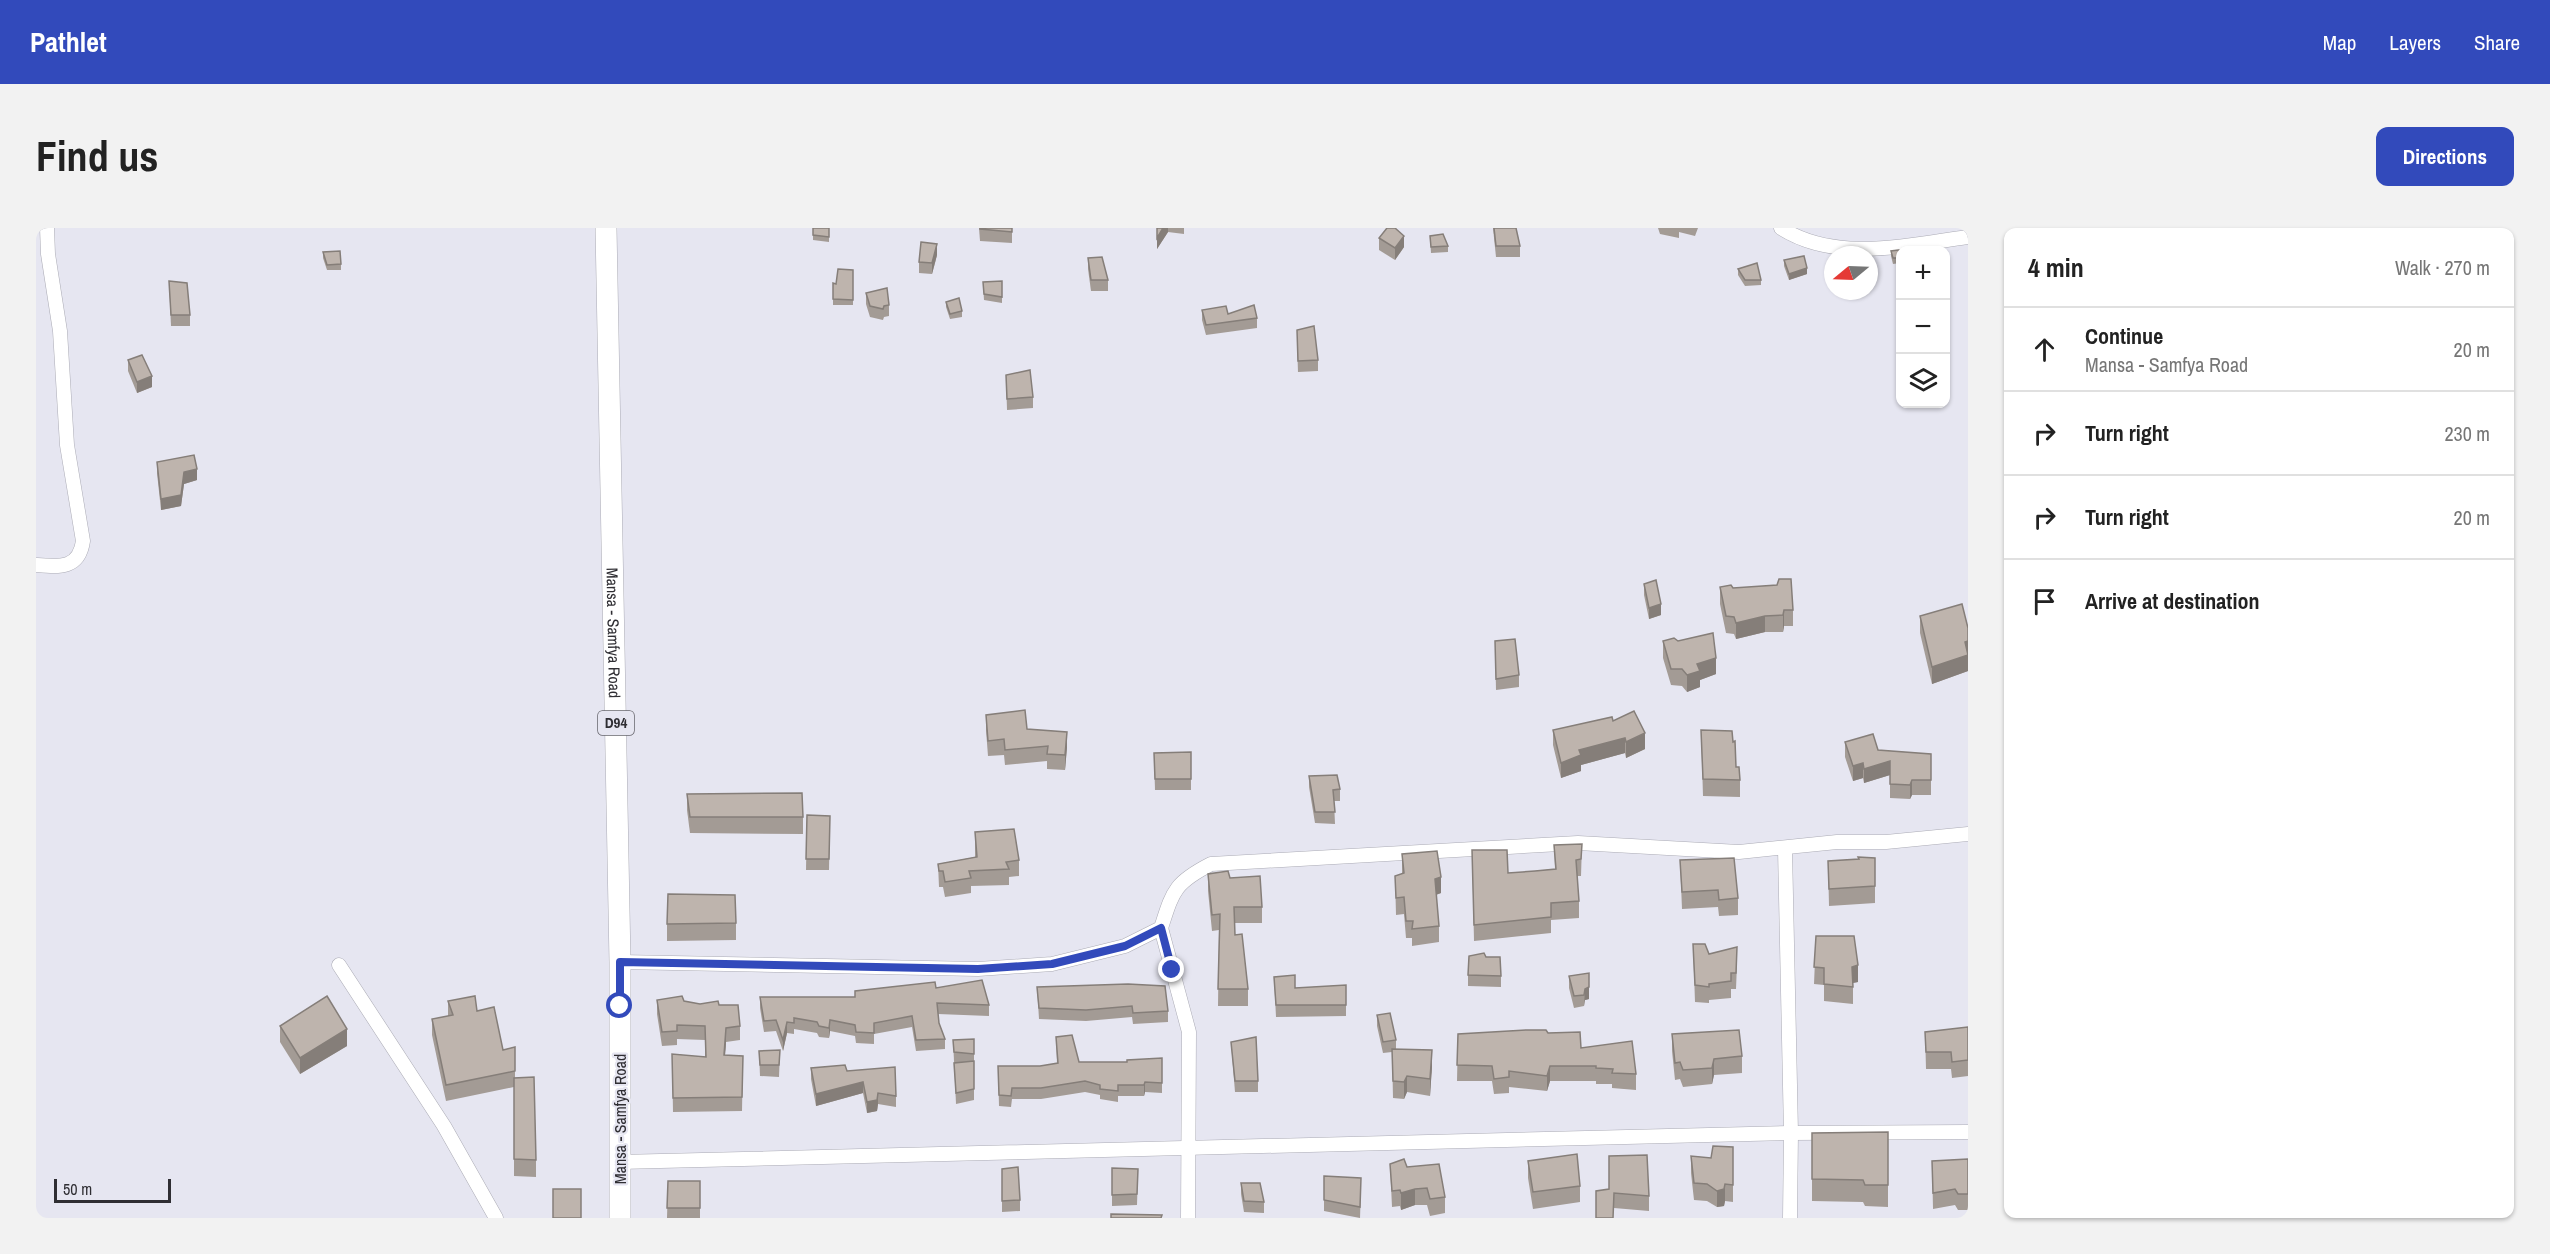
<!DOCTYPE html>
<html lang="en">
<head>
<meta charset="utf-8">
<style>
  :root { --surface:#fff; --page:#f2f2f2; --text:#222; --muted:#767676; --line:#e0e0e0; --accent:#324abb }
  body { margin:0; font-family:"Archivo Narrow",sans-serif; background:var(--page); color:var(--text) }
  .controls { position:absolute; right:18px; top:18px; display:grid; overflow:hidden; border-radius:12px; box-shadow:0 2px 4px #0004 }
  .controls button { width:54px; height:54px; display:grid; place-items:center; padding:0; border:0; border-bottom:2px solid var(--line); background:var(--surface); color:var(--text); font:30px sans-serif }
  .compass { position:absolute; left:1788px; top:18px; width:54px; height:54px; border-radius:50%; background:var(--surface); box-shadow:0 2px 4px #0004; rotate:251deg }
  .scale { position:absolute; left:18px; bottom:15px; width:117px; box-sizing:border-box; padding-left:6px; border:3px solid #2f2e33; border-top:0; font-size:16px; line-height:21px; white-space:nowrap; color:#2f2e33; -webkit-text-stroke:4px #e6e6f1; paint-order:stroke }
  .stop { position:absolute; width:18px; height:18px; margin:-14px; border:4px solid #324abb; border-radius:50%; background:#fff }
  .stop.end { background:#324abb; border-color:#fff; box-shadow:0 2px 6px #0008 }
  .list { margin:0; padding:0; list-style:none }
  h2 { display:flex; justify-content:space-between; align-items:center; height:78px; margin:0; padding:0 24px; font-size:26px }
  h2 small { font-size:20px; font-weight:400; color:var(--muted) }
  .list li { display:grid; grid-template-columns:39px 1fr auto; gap:18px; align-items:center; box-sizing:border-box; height:84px; padding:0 24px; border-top:2px solid var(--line) }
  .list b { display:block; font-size:22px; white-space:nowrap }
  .list p { margin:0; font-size:20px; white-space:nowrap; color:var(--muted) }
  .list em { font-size:20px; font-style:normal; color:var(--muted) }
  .icon { flex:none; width:33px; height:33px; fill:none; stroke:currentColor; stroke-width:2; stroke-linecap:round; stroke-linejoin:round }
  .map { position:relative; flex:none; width:1932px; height:990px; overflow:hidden; border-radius:12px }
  header { display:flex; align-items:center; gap:36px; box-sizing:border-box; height:84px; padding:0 30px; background:var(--accent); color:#fff }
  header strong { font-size:28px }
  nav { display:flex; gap:33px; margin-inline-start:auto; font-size:21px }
  .intro { display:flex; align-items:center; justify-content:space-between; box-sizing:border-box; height:144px; padding:0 36px }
  h1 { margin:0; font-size:42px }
  .button { padding:15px 27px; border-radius:12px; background:var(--accent); color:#fff; font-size:21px; font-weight:700 }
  main { display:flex; gap:36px; padding:0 36px }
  aside { flex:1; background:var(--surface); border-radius:12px; box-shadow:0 2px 4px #0004 }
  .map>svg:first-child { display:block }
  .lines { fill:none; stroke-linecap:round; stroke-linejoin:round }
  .minor-casing { stroke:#ababb5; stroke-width:15 }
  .primary-casing { stroke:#ababb5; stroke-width:22 }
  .minor { stroke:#fff; stroke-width:14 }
  .primary { stroke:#fff; stroke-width:21 }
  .wall { fill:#a39b95 }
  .shaded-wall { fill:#857e79 }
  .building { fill:#beb4ad; stroke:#857e79; stroke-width:1.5 }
  .route { stroke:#324abb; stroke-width:8 }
  .labels { text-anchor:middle; stroke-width:4.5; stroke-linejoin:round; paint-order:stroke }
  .shield { fill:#e6e6f1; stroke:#66656c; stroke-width:1.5 }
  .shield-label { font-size:15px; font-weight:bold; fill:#2f2e33 }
  .street-label { font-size:16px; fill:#2f2e33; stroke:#e6e6f1 }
</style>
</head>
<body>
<header>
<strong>Pathlet</strong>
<nav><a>Map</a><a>Layers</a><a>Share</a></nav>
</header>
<div class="intro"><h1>Find us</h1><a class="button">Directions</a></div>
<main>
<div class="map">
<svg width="1932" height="990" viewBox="0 0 1932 990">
  <rect width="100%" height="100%" fill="#e6e6f1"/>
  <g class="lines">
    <defs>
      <g id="minor">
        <path d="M 1745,0 C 1800,35 1872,17 1932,9"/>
        <path d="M 0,337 C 24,339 43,341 47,313 L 31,217 L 24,103 L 12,26 L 11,0"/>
        <polyline points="1749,621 1755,905 1754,990"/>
        <path d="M 1125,700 C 1137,663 1138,655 1175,636 L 1542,615 L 1703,624 L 1801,614 L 1850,614 L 1932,606"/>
        <polyline points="584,734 942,741 1016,736 1089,718 1125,700 1153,804 1152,990"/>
        <polyline points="303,737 408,898 460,990"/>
        <polyline points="583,934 1755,905 1932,904"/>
      </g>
      <g id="primary">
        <path id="s1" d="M 570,0 L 584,734 L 584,990"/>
      </g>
    </defs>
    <use href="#minor" class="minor-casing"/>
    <use href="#primary" class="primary-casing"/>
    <use href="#minor" class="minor"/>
    <use href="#primary" class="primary"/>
  </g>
  <g class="wall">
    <polygon points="793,0 793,14 777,12 777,7"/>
    <polygon points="943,0 976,0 976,15 944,13"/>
    <polygon points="1121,0 1148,0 1148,6 1132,4 1121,21"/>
    <polygon points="1457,0 1480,0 1484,18 1484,29 1460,29"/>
    <polygon points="1622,0 1662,0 1659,8 1643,4 1643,10 1624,6"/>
    <polygon points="1394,8 1412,18 1412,24 1395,25"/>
    <polygon points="1343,10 1368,19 1359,32 1343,22"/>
    <polygon points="1864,22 1864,35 1857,36 1855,28 1855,23"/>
    <polygon points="287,24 305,36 305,42 291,42 287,30"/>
    <polygon points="901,27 896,46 883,45 883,34"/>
    <polygon points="1052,30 1072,52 1072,63 1055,63 1052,41"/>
    <polygon points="1748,32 1771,46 1753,52 1748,38"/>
    <polygon points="1702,41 1725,52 1725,57 1709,58 1702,47"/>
    <polygon points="817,42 817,77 797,77 797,55 800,56"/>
    <polygon points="133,53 154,87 154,98 135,98"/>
    <polygon points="966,53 966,75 948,72 947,54"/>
    <polygon points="830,65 853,77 853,88 848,89 847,92 834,89 830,76"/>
    <polygon points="910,74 926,83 926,89 914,91 910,79"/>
    <polygon points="1166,82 1221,90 1221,100 1170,107 1166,92"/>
    <polygon points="1261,113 1282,132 1282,143 1262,144"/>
    <polygon points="92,132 116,159 101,165 92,143"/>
    <polygon points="970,147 997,169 997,180 971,182"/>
    <polygon points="121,234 161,252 148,256 145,278 125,282 121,245"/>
    <polygon points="1608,356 1625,387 1613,391 1608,367"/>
    <polygon points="1684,359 1697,360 1757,382 1757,398 1748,398 1747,404 1729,404 1700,411 1698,406 1690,405 1684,376"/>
    <polygon points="1884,388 1932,400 1932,443 1896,456 1884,405"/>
    <polygon points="1459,413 1483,447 1483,459 1460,462"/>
    <polygon points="1627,413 1680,446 1664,452 1664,459 1651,464 1646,458 1635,457 1627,430"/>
    <polygon points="950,487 991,501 1031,519 1029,542 1011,541 1011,533 969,537 968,527 952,528 950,502"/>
    <polygon points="1577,493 1609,521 1590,530 1589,525 1545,537 1545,543 1525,550 1517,517 1517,502"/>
    <polygon points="1665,502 1697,514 1700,539 1704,552 1704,569 1667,568"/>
    <polygon points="1809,514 1842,522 1895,526 1895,567 1876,567 1874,571 1854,570 1854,547 1828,555 1827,550 1817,553 1809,529"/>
    <polygon points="1155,524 1155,562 1119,562 1118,525"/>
    <polygon points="1273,548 1304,561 1304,573 1298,573 1299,596 1279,595 1273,559"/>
    <polygon points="651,566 767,589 767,606 654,605 651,582"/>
    <polygon points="771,587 794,588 793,642 770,642"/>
    <polygon points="939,604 983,632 983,648 973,649 973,657 935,658 935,665 909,669 907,659 903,659 902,636 939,629"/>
    <polygon points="1546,616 1545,648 1541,648 1543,673 1543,690 1515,692 1515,705 1438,713 1436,622 1472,645 1499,643 1519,641 1518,617"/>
    <polygon points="1366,626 1405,665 1400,667 1403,698 1403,714 1376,718 1376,710 1370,710 1368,686 1360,687 1359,648 1366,646"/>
    <polygon points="1822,629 1839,630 1839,675 1793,678 1792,633 1822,631"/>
    <polygon points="1644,632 1702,670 1702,687 1683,688 1682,679 1646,681"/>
    <polygon points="1172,646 1194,650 1226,679 1226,695 1198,695 1199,707 1212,761 1212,778 1182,778 1183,702 1176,703 1172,663"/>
    <polygon points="700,695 700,712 631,713 631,696"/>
    <polygon points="1780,708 1822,754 1817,755 1817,776 1788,773 1788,757 1778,756"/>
    <polygon points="1657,716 1673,726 1701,736 1700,761 1695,761 1695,770 1673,772 1673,775 1659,774"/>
    <polygon points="1450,729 1465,748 1465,759 1432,758 1432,747"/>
    <polygon points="1533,748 1553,771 1549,772 1548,778 1538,780 1533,760"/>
    <polygon points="1238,749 1259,760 1310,757 1310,788 1240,789"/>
    <polygon points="1001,759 1132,783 1132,794 1097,796 1096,789 1050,793 1003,791"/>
    <polygon points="900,760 953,777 953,788 902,786 903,795 909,811 909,821 880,823 876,799 838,806 838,816 820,815 819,808 794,803 793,810 783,809 781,805 758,801 758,806 751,805 747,823 740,803 728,804 724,780 724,769 819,769"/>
    <polygon points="621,772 648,773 664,776 683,777 704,798 704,812 690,814 689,827 707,828 706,883 637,884 636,826 669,829 669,812 641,811 641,817 626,818 621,786"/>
    <polygon points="412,773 441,783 467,822 479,819 479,850 500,932 500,949 478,948 478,859 410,873 396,807 396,791 412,788"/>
    <polygon points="1341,787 1360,812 1360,821 1396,838 1394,868 1371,864 1368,871 1357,870 1356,824 1347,825 1341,798"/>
    <polygon points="244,798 311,818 264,846 244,814"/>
    <polygon points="1932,799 1932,848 1916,850 1915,841 1890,841 1889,804"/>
    <polygon points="1512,805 1600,846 1600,862 1576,860 1576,856 1560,856 1560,853 1514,853 1511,863 1473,859 1473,865 1458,866 1456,853 1421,853 1422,806"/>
    <polygon points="1636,806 1706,828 1706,845 1678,847 1676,856 1647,859 1644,851 1639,852 1636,823"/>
    <polygon points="1020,809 1043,834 1091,834 1126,830 1126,865 1109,864 1108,868 1082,868 1082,874 1064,871 1064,867 1049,864 1005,871 976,871 975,879 963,878 962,838 1004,838 1021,836"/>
    <polygon points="938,811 938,872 920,876 917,812"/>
    <polygon points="1195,814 1222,853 1222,864 1199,864"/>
    <polygon points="744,822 743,849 724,848 723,823"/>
    <polygon points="775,840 811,843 860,868 860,879 842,876 841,883 831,885 827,865 780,878 775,851"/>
    <polygon points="1852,904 1852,979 1829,978 1827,974 1776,973 1776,905"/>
    <polygon points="1697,919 1697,974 1689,973 1688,978 1681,979 1671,973 1658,972 1655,945 1655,928 1675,930"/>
    <polygon points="1932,931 1932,982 1922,982 1919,977 1897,981 1896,933"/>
    <polygon points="1492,933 1544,958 1544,974 1497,981 1492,950"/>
    <polygon points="1354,936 1371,939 1409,969 1409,985 1394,988 1391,977 1379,977 1365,982 1364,978 1356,979"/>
    <polygon points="1076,940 1102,941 1101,977 1076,978"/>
    <polygon points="966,941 984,972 984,983 966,984"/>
    <polygon points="1288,948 1325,961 1324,990 1288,983"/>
    <polygon points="632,953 664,953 664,990 631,990"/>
    <polygon points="1205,955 1228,974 1228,985 1208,984 1205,966"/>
    <polygon points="1560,963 1613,968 1613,983 1578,980"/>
  </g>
  <g class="shaded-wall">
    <polygon points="1127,0 1132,0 1132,4 1121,21 1121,10"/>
    <polygon points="1368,8 1368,19 1359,32 1359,20"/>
    <polygon points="901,16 901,27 896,46 896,35"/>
    <polygon points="1771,40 1771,46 1753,52 1753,46"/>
    <polygon points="1837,41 1837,46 1833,48 1833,42"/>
    <polygon points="116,148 116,159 101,165 101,154"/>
    <polygon points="161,241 161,252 148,256 145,278 125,282 125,271 148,244"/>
    <polygon points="1625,376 1625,387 1613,391 1613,380"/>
    <polygon points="1748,382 1748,398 1747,404 1747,387"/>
    <polygon points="1729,388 1729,404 1700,411 1700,395"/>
    <polygon points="1932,413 1932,443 1896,456 1896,439 1929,414"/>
    <polygon points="1680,430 1680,446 1664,452 1664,459 1651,464 1651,447 1661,436"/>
    <polygon points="1031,504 1031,519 1029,542 1029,527"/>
    <polygon points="1609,505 1609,521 1590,530 1590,514"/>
    <polygon points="1589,510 1589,525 1545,537 1545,543 1525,550 1525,535 1543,522"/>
    <polygon points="1854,533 1854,547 1828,555 1828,541"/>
    <polygon points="1827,535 1827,550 1817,553 1817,538"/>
    <polygon points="1876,552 1876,567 1874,571 1874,557"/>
    <polygon points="1405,649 1405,665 1399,667 1399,651"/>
    <polygon points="1822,737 1822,754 1816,755 1816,739"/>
    <polygon points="1553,759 1553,771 1549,772 1548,778 1549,761"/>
    <polygon points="794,792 794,803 793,810 793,800"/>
    <polygon points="751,794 751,805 747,823 747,812"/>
    <polygon points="690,800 690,814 688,841 688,827"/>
    <polygon points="311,801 311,818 264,846 264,830"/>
    <polygon points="1396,822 1396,838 1394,868 1394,851"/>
    <polygon points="1678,831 1678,847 1676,856 1676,840"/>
    <polygon points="1514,838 1514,853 1511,863 1511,848"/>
    <polygon points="1371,848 1371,864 1368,871 1368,854"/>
    <polygon points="827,854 827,865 780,878 780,866"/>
    <polygon points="1109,854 1109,864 1108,868 1108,857"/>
    <polygon points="842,865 842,876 841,883 831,885 831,874"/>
    <polygon points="1689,956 1689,973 1688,978 1681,979 1681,963"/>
    <polygon points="1379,961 1379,977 1365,982 1365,965"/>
  </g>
  <g class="building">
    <polygon points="777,0 793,0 793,9 777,7"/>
    <polygon points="944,0 976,0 976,4 944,1"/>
    <polygon points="1121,0 1127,0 1121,10"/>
    <polygon points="1351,0 1359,0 1368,8 1359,20 1343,10"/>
    <polygon points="1458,0 1480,0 1484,18 1460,18"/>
    <polygon points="1407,6 1412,18 1395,19 1394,8"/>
    <polygon points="885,14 901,16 896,35 883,34"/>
    <polygon points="1870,21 1870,22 1864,22 1864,30 1857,30 1855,23"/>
    <polygon points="304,23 305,36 291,37 287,24"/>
    <polygon points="1768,28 1771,40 1753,46 1748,32"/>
    <polygon points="1066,29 1072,52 1055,52 1052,30"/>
    <polygon points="1833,32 1837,41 1833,42"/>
    <polygon points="1721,35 1725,52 1709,52 1702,41"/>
    <polygon points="802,41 817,42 817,72 797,71 797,55 800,56"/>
    <polygon points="133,53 151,55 154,87 135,87"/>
    <polygon points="966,53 966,69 948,66 947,54"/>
    <polygon points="851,60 853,77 848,78 847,81 834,78 830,65"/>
    <polygon points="923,70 926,83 914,86 910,74"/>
    <polygon points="1218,77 1221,90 1170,97 1166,82 1190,78 1192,86"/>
    <polygon points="1278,98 1282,132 1262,133 1261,102"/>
    <polygon points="106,127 116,148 101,154 92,132"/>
    <polygon points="994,142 997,169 971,171 970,147"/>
    <polygon points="158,227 161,241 148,244 145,267 125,271 121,234"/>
    <polygon points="1743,351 1755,351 1757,382 1748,382 1747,387 1729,388 1700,395 1698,389 1690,388 1684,359 1695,357 1697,360 1741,357"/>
    <polygon points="1620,352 1625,376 1613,380 1608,356"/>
    <polygon points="1926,376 1932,400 1932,413 1929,414 1932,427 1896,439 1884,388"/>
    <polygon points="1677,405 1680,430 1661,436 1664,443 1651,447 1646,441 1635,441 1627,413 1638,410 1642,413"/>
    <polygon points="1479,411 1483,447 1460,451 1459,413"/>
    <polygon points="989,482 991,501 1031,504 1029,527 1011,526 1012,518 969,522 968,511 952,513 950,487"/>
    <polygon points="1598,483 1609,505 1590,514 1589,510 1543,522 1545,527 1525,535 1517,502 1576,489 1577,493"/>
    <polygon points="1665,502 1696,503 1697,514 1699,513 1700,539 1703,539 1704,552 1667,551"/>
    <polygon points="1837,506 1842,522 1895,526 1895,552 1876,552 1874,557 1854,556 1854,533 1828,541 1827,535 1817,538 1809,514"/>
    <polygon points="1155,524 1155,551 1119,551 1118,525"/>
    <polygon points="1301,547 1304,561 1297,562 1299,584 1279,584 1273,548"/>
    <polygon points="766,565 767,589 654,589 651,566"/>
    <polygon points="771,587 794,588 793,631 770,631"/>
    <polygon points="978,601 983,632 970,634 973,641 933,643 935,650 909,654 907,643 903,643 902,636 941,629 939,604"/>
    <polygon points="1546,616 1545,631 1540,632 1543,673 1515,675 1515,689 1438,697 1436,622 1471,622 1472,645 1499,643 1520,641 1518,617"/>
    <polygon points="1401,623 1405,649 1399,651 1403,698 1376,701 1377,693 1370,693 1368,669 1360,670 1359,648 1368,645 1366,626"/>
    <polygon points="1822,629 1839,630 1839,658 1793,661 1792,633 1823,631"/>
    <polygon points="1698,630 1702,670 1683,672 1682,662 1646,664 1644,632"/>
    <polygon points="1192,643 1194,650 1224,648 1226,679 1198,679 1199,707 1206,706 1212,761 1182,761 1184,686 1176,687 1172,646"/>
    <polygon points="632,666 699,667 700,695 631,696"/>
    <polygon points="1780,708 1818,708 1822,737 1816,739 1817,759 1788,756 1788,740 1778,739"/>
    <polygon points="1657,716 1669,716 1673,726 1701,719 1700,745 1695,745 1695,753 1673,756 1673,759 1659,757"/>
    <polygon points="1448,725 1450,729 1464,729 1465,748 1432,747 1433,728"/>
    <polygon points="1553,745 1553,759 1549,761 1548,767 1538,768 1533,748"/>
    <polygon points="1259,747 1259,760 1310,757 1310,777 1240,777 1238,749"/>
    <polygon points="946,752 953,777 901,775 903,795 909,811 880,812 876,788 838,795 838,805 820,804 819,797 794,792 793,800 783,798 781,794 758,790 758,795 751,794 747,812 740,792 728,793 724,769 819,769 819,763 899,754 900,760"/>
    <polygon points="1092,756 1129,758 1132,783 1097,785 1096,778 1050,782 1003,780 1001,759"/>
    <polygon points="291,768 311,801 264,830 244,798"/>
    <polygon points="439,768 441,783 458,779 467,822 479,819 479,843 410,857 396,791 417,787 412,773"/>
    <polygon points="646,768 648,773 664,776 682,773 683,777 702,777 704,798 690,800 688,827 707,828 706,869 637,870 636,826 670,829 669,798 641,797 641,803 626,804 621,772"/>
    <polygon points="1354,785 1360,812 1347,814 1341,787"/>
    <polygon points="1932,799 1932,832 1916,834 1915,824 1890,824 1889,804"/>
    <polygon points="1490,802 1510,802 1512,805 1544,804 1545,820 1596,813 1600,846 1576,845 1577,841 1560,840 1560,838 1514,838 1511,848 1473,843 1473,849 1458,851 1456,838 1421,837 1422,806"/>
    <polygon points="1703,802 1706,828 1678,831 1676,840 1647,842 1644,834 1639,835 1636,806"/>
    <polygon points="1036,807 1043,834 1091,834 1091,832 1126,830 1126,855 1109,854 1108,857 1082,857 1082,863 1064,861 1064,857 1049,853 1005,860 976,860 975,868 963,867 962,838 1004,838 1022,835 1020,809"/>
    <polygon points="1220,809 1222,853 1199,853 1195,814"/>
    <polygon points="938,811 938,826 918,824 917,812"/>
    <polygon points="1356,821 1396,822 1394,851 1371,848 1368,854 1357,853"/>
    <polygon points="744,822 743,837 724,837 723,823"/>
    <polygon points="938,833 938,861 920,865 918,835"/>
    <polygon points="809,837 811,843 859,839 860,868 842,865 841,872 831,874 827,854 780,866 775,840"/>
    <polygon points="498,849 500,932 478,931 478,850"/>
    <polygon points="1852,904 1852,957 1829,957 1827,952 1776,951 1776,905"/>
    <polygon points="1677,918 1697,919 1697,957 1689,956 1688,961 1681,963 1671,956 1658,955 1655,928 1675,930"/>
    <polygon points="1541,926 1544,958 1497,964 1492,933"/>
    <polygon points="1611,927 1613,968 1578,965 1577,990 1560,990 1560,963 1573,961 1573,928"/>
    <polygon points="1368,931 1371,939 1403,936 1409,969 1394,971 1391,960 1379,961 1365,965 1364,962 1356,963 1354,936"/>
    <polygon points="1932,931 1932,966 1922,966 1919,961 1897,965 1896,933"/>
    <polygon points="982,939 984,972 966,973 966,941"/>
    <polygon points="1076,940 1102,941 1101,966 1076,967"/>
    <polygon points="1288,948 1325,950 1324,979 1288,972"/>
    <polygon points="632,953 664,953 664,980 631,980"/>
    <polygon points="1205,955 1224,955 1228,974 1208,973"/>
    <rect x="517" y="961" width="28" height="29"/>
    <polygon points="1075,986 1126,987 1125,990 1075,990"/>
  </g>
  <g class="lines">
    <polyline class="route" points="584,778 584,734 942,741 1016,736 1089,718 1125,700 1136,742"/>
  </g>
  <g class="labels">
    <rect class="shield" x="562" y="483" width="36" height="24" rx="4.5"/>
    <g class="shield-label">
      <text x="580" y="500">D94</text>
    </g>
    <g class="street-label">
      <text dy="6" stroke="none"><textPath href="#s1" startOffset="405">Mansa - Samfya Road</textPath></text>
      <text transform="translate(584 891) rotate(-90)" y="6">Mansa - Samfya Road</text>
    </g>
  </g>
</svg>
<div class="controls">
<button>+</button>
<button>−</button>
<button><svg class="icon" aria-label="layers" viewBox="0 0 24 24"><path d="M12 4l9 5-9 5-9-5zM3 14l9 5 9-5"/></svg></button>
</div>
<svg class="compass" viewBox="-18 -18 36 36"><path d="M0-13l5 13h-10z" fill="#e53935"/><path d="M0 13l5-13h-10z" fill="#767676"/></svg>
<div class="scale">50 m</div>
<div class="stop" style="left:584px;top:778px"></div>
<div class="stop end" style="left:1136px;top:742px"></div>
</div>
<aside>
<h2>4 min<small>Walk · 270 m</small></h2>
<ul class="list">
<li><svg class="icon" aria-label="ahead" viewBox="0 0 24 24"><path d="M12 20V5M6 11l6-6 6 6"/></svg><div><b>Continue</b><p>Mansa - Samfya Road</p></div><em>20 m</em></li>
<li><svg class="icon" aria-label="right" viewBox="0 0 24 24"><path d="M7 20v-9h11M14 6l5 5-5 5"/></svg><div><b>Turn right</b></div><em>230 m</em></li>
<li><svg class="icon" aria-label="right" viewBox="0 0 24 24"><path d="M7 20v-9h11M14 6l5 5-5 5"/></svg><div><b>Turn right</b></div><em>20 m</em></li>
<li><svg class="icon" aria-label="arrive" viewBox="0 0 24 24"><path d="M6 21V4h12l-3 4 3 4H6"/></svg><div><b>Arrive at destination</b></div></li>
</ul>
</aside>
</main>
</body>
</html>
